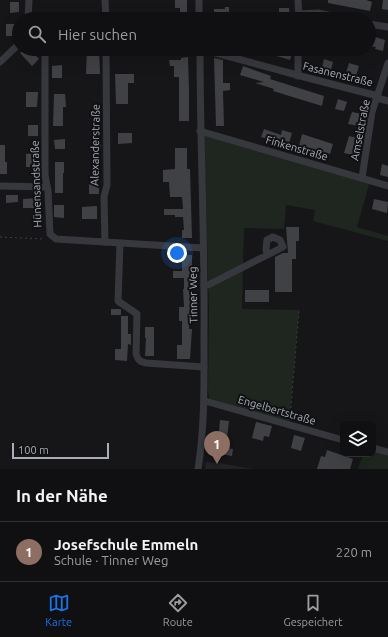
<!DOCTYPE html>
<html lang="de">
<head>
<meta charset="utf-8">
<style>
  :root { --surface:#101012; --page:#1e1e20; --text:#f1f3f6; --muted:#9c9d9f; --line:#303032; --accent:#1a73e8 }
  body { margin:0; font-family:Ubuntu,sans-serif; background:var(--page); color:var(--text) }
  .controls { position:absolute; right:12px; bottom:12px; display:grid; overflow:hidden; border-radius:8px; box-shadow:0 4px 16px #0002 }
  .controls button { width:36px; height:36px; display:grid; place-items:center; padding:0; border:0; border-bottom:1px solid var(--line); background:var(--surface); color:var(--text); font:20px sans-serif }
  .scale { position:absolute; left:12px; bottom:10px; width:97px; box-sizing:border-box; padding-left:4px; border:2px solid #a8adb8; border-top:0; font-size:11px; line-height:14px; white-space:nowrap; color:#a8adb8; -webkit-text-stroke:3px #111113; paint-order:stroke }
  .you { position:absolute; left:177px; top:253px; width:14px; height:14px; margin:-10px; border:3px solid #fff; border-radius:50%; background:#1a73e8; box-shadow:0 0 0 6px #1a73e833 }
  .badge { display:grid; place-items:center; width:26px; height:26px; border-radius:50%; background:var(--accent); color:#fff; font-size:13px; font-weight:700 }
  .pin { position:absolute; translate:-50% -33px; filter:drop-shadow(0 1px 2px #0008) }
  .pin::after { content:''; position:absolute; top:21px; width:14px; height:12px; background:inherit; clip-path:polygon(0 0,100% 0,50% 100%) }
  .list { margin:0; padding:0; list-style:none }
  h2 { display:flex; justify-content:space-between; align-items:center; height:52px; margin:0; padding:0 16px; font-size:17px }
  h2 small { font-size:13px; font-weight:400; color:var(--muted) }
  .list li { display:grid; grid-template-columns:26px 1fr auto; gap:12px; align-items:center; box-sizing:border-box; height:60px; padding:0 16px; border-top:1px solid var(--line) }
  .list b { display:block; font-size:15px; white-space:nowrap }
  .list p { margin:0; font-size:13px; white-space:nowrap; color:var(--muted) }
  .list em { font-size:13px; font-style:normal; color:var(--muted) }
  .icon { flex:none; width:22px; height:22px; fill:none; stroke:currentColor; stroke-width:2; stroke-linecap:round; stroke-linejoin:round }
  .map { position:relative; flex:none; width:388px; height:469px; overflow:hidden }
  .search { position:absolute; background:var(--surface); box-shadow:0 4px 16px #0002; left:12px; right:12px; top:12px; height:44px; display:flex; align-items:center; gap:10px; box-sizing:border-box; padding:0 14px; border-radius:22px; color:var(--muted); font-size:15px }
  .sheet { height:112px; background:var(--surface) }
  nav { display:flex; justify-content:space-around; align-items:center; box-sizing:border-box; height:56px; border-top:1px solid var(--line); background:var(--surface); font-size:11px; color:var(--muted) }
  nav a { display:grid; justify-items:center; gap:2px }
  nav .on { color:var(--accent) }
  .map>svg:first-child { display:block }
  .built { fill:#222225 }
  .green { fill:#1e261f }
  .building { fill:#404145 }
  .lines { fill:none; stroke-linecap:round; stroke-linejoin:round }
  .path { stroke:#3d3f44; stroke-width:1; stroke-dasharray:2 3; stroke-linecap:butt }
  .minor { stroke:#37383d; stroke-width:7 }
  .labels { text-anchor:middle; stroke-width:4; stroke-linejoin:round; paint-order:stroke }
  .street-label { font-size:11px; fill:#a8adb8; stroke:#111113 }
</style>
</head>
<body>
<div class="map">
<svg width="388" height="469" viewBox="0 0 388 469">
  <rect width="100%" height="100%" fill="#161618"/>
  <polygon class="built" points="206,462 219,463 253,469 205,469"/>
  <g class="green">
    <polygon points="204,132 370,181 357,227 388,236 388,241 313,221 315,210 286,205 284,229 244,228 242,309 299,310 289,424 210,402 208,391 209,309"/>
    <polygon points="373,448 388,452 388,469 358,469 363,454 373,454"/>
  </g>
  <g class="building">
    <polygon points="175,0 187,0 187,19 180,19 180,8 175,8"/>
    <polygon points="328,0 366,0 372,2 370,11 328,3"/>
    <polygon points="383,0 388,0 388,10 382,9"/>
    <polygon points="10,2 19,2 19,12 10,13"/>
    <polygon points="225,7 229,7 229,19 214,18 214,9 225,9"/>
    <polygon points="279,8 289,8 290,19 279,19"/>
    <rect x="6" y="24" width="9" height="12"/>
    <polygon points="372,36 385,40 383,51 375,49 376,47 370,46"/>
    <polygon points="24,49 29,49 39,59 32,66 20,53"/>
    <rect x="52" y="49" width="10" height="5"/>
    <polygon points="87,49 99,49 100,74 86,74"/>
    <polygon points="272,49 293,49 293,50 290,60 270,54"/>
    <polygon points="188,57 189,90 189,121 179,121 179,77 174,77 174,66 170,66 169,60 181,60 181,58"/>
    <polygon points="214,58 223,60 223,83 230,83 230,90 223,91 224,126 216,126"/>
    <polygon points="324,59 333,62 331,70 322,68"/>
    <polygon points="349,63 359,66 356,76 346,73"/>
    <polygon points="62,65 62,78 52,78 52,66"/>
    <polygon points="243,66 271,76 270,79 324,96 322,106 273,91 274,89 255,83 264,82 240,75"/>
    <polygon points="115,74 134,74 134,83 128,83 128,104 116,104"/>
    <polygon points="26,92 38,92 37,107 26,107"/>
    <polygon points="54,94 65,94 66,107 63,107 63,126 53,126"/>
    <polygon points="338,99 347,102 344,111 335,109"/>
    <polygon points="352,112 362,114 359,126 348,124"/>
    <rect x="28" y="125" width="10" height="11"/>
    <polygon points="264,129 281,135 282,130 292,133 289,143 273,137 272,140 261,137"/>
    <polygon points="118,133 132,133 132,143 118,144"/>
    <polygon points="302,134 333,144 330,154 299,146"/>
    <polygon points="349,136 357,138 353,155 344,153"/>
    <polygon points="65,139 65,149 55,149 54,140"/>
    <polygon points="92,140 101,140 101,150 93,150"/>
    <polygon points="0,145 5,145 5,162 7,162 7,174 0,174"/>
    <polygon points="175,148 187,148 187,169 190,169 192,238 182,238 182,230 184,230 183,217 175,217 175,215 164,215 164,209 183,209 182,197 170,197 169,182 163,182 163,170 175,169"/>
    <polygon points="38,153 38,167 26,167 26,154"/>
    <polygon points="55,162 64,162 64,173 63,173 63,193 55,193"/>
    <polygon points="382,164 388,166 388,177 380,175"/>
    <rect x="89" y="184" width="10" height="10"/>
    <polygon points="6,195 18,195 18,202 6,203"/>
    <polygon points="39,198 39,208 23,208 23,199"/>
    <polygon points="374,199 388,202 387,213 372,209"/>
    <polygon points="54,205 64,205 64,218 54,217"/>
    <polygon points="97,206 97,219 82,219 82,207"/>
    <polygon points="286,227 299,227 299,241 296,241 296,259 292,259 292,292 275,292 275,257 283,253 288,253"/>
    <polygon points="182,255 192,255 192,301 190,301 189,329 192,329 190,359 177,359 177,345 182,345 182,321 179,321 179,307 184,307 183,289 184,289 184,278 173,278 173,271 182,271"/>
    <rect x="245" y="290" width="24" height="12"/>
    <rect x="111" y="309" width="10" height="6"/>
    <polygon points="121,316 128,316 128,334 131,334 131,345 128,344 127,361 115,360 115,349 121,349"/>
    <polygon points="145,327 154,327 154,356 145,356 146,338 145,338"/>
    <polygon points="220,420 229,421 227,438 229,439 228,448 233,449 232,456 216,453 220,431 219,431"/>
    <polygon points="256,422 272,426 269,437 264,436 263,441 252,438"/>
    <polygon points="294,435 305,438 301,451 291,448"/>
    <polygon points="327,450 353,459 350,469 317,469 321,456 325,457"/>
  </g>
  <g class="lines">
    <g class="path">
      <polyline points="0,237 45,239"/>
      <polyline points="290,418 299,310"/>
    </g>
    <g class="minor">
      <polyline points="105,0 106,19"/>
      <polyline points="199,0 199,19"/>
      <polyline points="298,0 299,19"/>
      <polyline points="299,14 318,13 346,19"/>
      <polyline points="28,19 29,0"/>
      <polyline points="369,24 388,27"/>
      <polyline points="45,49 45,175 48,191 50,234 56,239 203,248"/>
      <polyline points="201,49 308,78 378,96"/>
      <polyline points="0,62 19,44"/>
      <polyline points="298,76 298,49"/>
      <polyline points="377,98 388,101"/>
      <polyline points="200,131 388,186"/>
      <polyline points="362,178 372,112 388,63"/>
      <polyline points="0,186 47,187"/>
      <polyline points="105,242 104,197 107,185 106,49"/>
      <path d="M 120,243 L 118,301 L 137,314 L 136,354 C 138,360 140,362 146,363 L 204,367"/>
      <polyline points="204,285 208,285 283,247 280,240 273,237 267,240 266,249 267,255"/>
      <polyline points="205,401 343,440"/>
      <polyline points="373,448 388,452"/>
      <path d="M 198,469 C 205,425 204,381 204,336 C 205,241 200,145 200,49"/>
    </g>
  </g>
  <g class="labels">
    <g class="street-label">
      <text transform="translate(338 74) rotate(14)" y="4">Fasanenstraße</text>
      <text transform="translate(360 130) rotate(-79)" y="4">Amselstraße</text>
      <text transform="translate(95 145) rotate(-89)" y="4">Alexanderstraße</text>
      <text transform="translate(297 148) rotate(16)" y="4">Finkenstraße</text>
      <text transform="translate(36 184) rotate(-92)" y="4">Hünensandstraße</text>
      <text transform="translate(193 295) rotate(-91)" y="4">Tinner Weg</text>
      <text transform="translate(277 410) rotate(16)" y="4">Engelbertstraße</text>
    </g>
  </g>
</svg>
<div class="controls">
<button><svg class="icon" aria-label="layers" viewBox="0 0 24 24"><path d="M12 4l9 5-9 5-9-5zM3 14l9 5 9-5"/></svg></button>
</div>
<div class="scale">100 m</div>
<div class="you"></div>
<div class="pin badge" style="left:217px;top:464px;background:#8d6e63">1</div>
<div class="search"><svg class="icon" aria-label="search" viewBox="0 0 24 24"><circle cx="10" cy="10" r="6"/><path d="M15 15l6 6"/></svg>Hier suchen</div>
</div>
<section class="sheet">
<h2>In der Nähe<small></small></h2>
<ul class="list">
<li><span class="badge" style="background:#8d6e63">1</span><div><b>Josefschule Emmeln</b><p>Schule · Tinner Weg</p></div><em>220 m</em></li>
</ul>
</section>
<nav>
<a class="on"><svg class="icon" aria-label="map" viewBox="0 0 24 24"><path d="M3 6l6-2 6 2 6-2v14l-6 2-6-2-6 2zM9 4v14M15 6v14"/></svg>Karte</a>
<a><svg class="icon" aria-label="directions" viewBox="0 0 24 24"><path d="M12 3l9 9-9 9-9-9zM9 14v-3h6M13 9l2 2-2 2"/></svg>Route</a>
<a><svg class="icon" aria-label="saved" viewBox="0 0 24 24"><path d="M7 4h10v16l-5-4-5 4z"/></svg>Gespeichert</a>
</nav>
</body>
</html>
